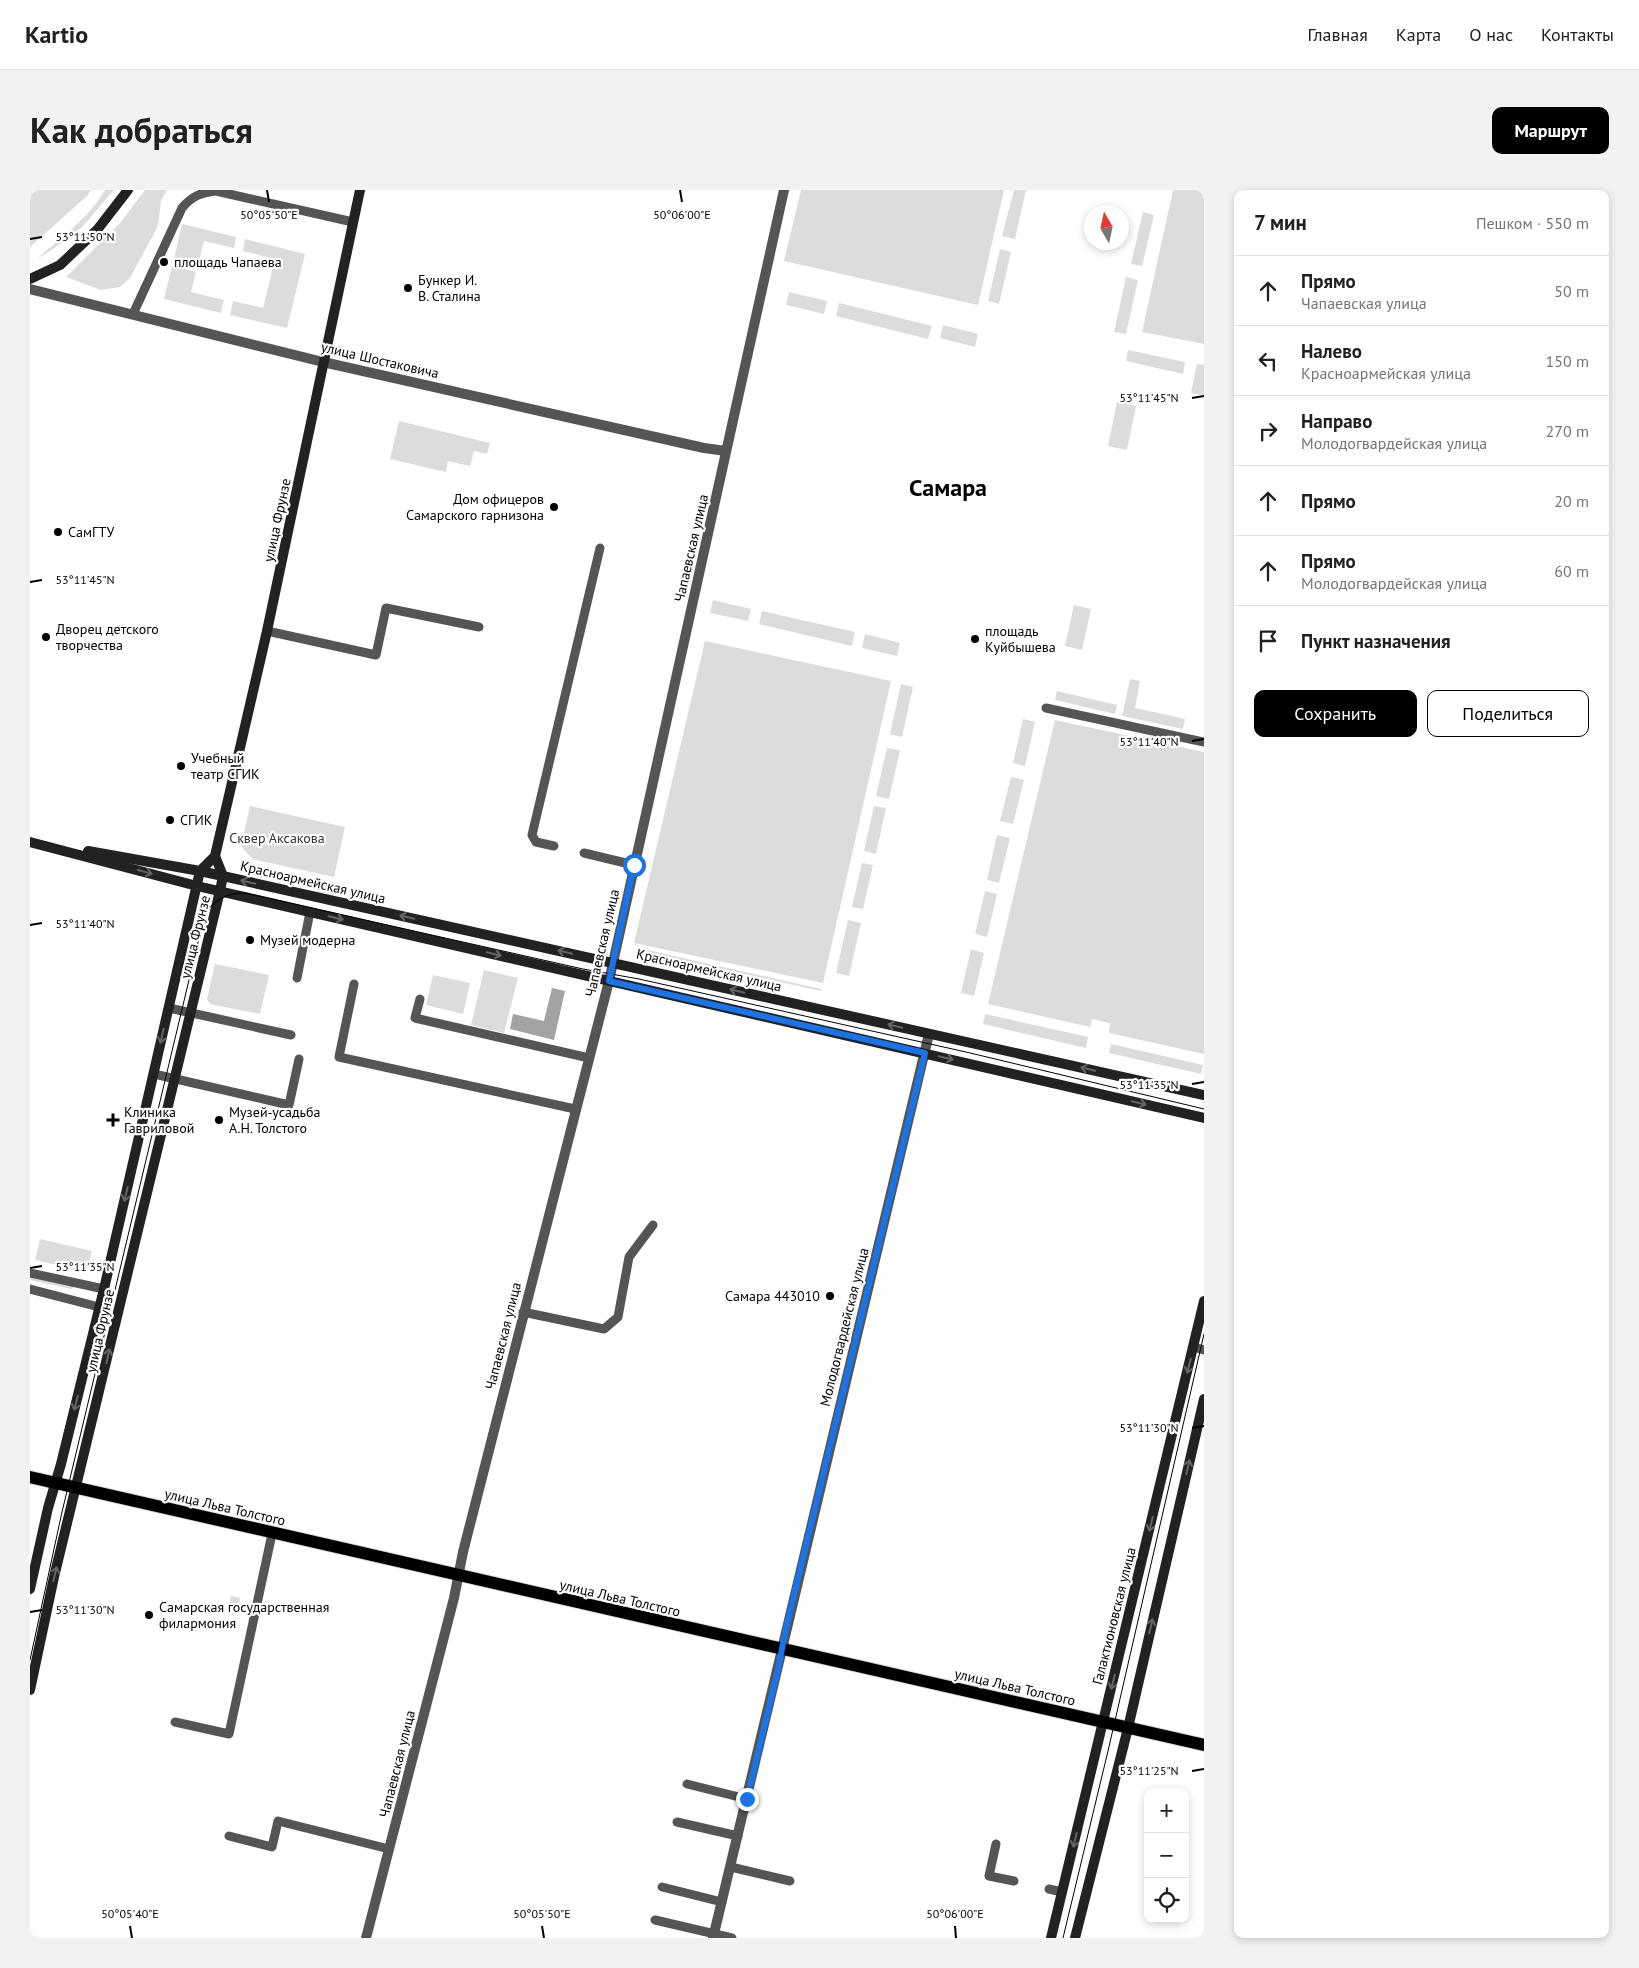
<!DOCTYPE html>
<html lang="ru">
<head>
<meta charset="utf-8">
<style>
  :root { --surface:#fff; --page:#f2f2f2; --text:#202124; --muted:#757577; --line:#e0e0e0; --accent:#000 }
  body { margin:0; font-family:"PT Sans",sans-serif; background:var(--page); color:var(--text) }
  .controls { position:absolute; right:15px; bottom:15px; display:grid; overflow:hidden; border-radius:10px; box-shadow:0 2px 8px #0003 }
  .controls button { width:45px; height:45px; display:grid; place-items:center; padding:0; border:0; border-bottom:1px solid var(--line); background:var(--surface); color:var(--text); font:25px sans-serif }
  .compass { position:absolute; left:1054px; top:15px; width:45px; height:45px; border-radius:50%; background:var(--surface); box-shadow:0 2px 8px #0003; rotate:351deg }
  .stop { position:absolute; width:15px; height:15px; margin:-11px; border:4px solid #1a73e8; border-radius:50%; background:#fff }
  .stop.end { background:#1a73e8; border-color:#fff; box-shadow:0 1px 5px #0008 }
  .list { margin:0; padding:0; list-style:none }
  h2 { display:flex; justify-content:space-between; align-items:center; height:65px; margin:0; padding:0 20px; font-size:21px }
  h2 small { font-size:16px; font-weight:400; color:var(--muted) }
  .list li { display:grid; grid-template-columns:32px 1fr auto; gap:15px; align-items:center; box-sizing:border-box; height:70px; padding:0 20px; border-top:1px solid var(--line) }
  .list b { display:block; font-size:19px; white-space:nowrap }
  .list p { margin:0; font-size:16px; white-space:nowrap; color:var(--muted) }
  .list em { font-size:16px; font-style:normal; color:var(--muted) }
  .actions { display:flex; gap:10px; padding:15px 20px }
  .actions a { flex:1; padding:11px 0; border:1px solid var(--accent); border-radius:10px; text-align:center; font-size:18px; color:var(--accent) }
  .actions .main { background:var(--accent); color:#fff }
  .icon { flex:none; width:28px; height:28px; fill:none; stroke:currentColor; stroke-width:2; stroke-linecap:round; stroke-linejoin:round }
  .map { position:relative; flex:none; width:1174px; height:1748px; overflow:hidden; border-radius:10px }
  header { display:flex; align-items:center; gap:30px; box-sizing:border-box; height:70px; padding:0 25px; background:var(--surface); border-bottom:1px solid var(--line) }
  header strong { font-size:24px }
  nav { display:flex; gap:28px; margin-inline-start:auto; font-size:18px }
  .intro { display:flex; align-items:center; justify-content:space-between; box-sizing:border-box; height:120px; padding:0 30px }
  h1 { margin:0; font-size:35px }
  .button { padding:12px 22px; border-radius:10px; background:var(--accent); color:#fff; font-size:18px; font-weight:700 }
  main { display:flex; gap:30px; padding:0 30px }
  aside { flex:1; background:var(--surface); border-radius:10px; box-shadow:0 2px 8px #0003 }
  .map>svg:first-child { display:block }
  .green { fill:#dcdcdc }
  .water { fill:#a3a3a3 }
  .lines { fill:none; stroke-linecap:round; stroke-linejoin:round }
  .primary-casing { stroke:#dbdbdb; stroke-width:14 }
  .lane { stroke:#555; stroke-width:9 }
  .street { stroke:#555; stroke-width:10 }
  .secondary { stroke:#222; stroke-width:10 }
  .primary { stroke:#000; stroke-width:12 }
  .tram { stroke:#000; stroke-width:1 }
  .oneway { stroke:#646464 }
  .route { stroke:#1a73e8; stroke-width:6 }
  .ticks { fill:none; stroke:#000; stroke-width:2 }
  .poi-dot { fill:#000; stroke:#fff; stroke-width:2 }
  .labels { text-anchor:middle; stroke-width:4.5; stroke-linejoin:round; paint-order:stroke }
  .poi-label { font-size:14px; fill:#000; stroke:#fff; text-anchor:start }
  .street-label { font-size:14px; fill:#000; stroke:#fff }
  .park-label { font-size:14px; fill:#333; stroke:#fff }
  .town-label { font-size:24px; font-weight:bold; fill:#000; stroke:#fff }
  .ticks-label { font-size:12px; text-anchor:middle; fill:#000; stroke:#fff; stroke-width:4.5; stroke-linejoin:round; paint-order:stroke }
</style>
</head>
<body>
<header>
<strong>Kartio</strong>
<nav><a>Главная</a><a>Карта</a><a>О нас</a><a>Контакты</a></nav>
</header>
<div class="intro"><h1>Как добраться</h1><a class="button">Маршрут</a></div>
<main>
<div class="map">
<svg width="1174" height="1748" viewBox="0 0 1174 1748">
  <rect width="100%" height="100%" fill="#fff"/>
  <g class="green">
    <polygon points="0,0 61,0 57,6 0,57"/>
    <path d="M 75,0 L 84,0 L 52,37 L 29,55 L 7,69 C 30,48 60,27 75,0 Z"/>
    <polygon points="115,0 137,0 131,11 128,36 100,88 90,97 71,100 36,87 90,33"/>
    <polygon points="771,0 974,0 948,115 754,71"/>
    <polygon points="984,0 996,0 985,49 972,46"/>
    <polygon points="1143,0 1174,0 1174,154 1112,142"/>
    <polygon points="1113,22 1124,25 1112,76 1101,74"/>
    <polygon points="152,34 206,47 204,58 174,51 168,75 144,69"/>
    <polygon points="215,49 275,64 257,138 200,125 203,111 233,118 245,69 213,61"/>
    <polygon points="970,59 981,62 969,114 958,111"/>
    <polygon points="142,76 166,82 161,102 194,110 191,123 134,109"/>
    <polygon points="1096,87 1108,90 1096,144 1084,142"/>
    <polygon points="759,102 797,111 794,124 756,115"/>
    <polygon points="809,113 902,136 898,149 806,126"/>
    <polygon points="913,135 948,144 945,157 910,148"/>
    <polygon points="1098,160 1155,172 1153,184 1096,171"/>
    <polygon points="1167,174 1174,175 1174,206 1161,203"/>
    <polygon points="1087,212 1106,216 1097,260 1078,256"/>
    <polygon points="369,231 460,253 457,264 444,261 440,276 418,271 416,282 360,269"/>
    <polygon points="683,410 721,419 718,431 680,423"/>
    <polygon points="1044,415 1061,419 1052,460 1035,456"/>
    <polygon points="732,421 825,442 822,456 729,434"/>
    <polygon points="835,444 870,453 867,466 832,458"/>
    <polygon points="675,451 861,491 793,793 604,753"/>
    <polygon points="1100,489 1110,491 1105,518 1155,529 1153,539 1092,526"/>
    <polygon points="871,494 883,497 872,547 860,544"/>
    <polygon points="1027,501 1087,515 1085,524 1025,510"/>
    <polygon points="993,529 1005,532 995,576 983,573"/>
    <polygon points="1025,530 1174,562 1174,864 1079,843 1080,833 1062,829 1060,837 958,814"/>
    <polygon points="857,558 870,560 859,609 846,606"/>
    <polygon points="981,587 994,590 983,634 970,631"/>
    <polygon points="220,616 315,637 304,687 222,669 211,656"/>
    <polygon points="844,616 856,618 846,664 834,661"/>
    <polygon points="967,645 980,648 969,693 957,690"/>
    <polygon points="832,673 843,675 833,719 822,717"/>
    <polygon points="955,701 967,704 957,747 945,744"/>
    <polygon points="818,730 831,733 819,786 806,783"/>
    <polygon points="941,759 954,763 944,806 931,803"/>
    <polygon points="618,760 791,799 791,801 618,763"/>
    <polygon points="185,774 239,785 230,824 180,814 177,809"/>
    <polygon points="454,780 488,788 474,843 441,835"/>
    <polygon points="403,785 440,793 433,824 396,815"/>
    <polygon points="955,824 1058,847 1056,858 953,834"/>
    <polygon points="1081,854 1173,875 1171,884 1079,863"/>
    <polygon points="10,1049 62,1061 57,1082 5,1070"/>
    <polygon points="0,1084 42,1094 44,1097 41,1099 0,1090"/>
    <polygon points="201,1406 210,1408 206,1425 197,1423"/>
  </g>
  <polygon class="water" points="522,798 535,801 524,850 480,839 483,824 514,831"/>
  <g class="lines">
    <defs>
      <polyline id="primary" points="0,1287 1174,1555"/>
    </defs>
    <use href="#primary" class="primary-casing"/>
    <g class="lane">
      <path d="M 103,124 L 152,18 C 162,6 170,3 186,1 L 323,32"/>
      <polyline points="237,441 346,465 356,418 449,437"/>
      <polyline points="1016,518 1174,552"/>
      <polyline points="524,656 506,652 502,645 570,358"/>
      <polyline points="554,663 604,675"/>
      <polyline points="267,788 280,722"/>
      <polyline points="324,794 309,867 545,919"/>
      <polyline points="390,809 385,828 559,868"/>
      <polyline points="139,818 261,845"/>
      <polyline points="124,884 259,915 269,869"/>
      <polyline points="0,1083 74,1099"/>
      <polyline points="0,1099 69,1117"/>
      <polyline points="493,1122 574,1139 588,1127 599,1067 623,1035"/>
      <polyline points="1163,1157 1174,1160"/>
      <polyline points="145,1532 199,1544 242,1344"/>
      <polyline points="657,1594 717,1609"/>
      <polyline points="647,1632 708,1646"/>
      <polyline points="199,1646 242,1657 248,1631 359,1659"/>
      <polyline points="966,1654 959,1686 984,1691"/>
      <polyline points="701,1677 760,1691"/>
      <polyline points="632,1697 692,1712"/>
      <polyline points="1019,1699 1032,1702"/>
      <polyline points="625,1730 702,1748"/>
    </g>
    <g class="street">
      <polyline points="0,99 293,172 674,258 696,261"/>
      <polyline points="336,1748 424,1408 433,1362 579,791 754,0"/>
      <polyline points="683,1748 899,844"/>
    </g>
    <g class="secondary">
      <polyline points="0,89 30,75 67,40 98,0"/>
      <polyline points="0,652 167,696 1174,928"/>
      <polyline points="58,661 170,681 1174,905"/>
      <polyline points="0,1399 18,1318 31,1274 74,1099 170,681 185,666 237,441 330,0"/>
      <polyline points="0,1500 24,1387 190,701 193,686 185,666"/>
      <polyline points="1021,1748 1174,1111"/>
      <polyline points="1045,1748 1098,1538 1174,1209"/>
    </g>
    <use href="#primary" class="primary"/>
    <g class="tram">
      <path d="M 0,1470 L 32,1322 L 175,723 C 185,710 198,702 215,703 L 553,779 L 609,789 L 936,862 L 1174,919"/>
      <polyline points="1033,1748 1078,1561 1174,1144"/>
    </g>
  </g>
  <defs><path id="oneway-shaft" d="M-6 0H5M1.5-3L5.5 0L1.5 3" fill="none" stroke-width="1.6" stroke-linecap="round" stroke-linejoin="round" transform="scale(1.25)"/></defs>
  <g class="oneway">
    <use href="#oneway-shaft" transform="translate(115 682) rotate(15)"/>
    <use href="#oneway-shaft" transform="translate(218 692) rotate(-167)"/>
    <use href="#oneway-shaft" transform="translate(377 727) rotate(-167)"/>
    <use href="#oneway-shaft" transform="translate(306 728) rotate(13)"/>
    <use href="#oneway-shaft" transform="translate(535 762) rotate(-167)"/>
    <use href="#oneway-shaft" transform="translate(464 764) rotate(13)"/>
    <use href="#oneway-shaft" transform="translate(707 801) rotate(-167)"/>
    <use href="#oneway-shaft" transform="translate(865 836) rotate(-167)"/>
    <use href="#oneway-shaft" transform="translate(132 846) rotate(103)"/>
    <use href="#oneway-shaft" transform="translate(916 868) rotate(13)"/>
    <use href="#oneway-shaft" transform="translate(1058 879) rotate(-167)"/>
    <use href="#oneway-shaft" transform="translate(1109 913) rotate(13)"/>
    <use href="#oneway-shaft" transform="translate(96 1004) rotate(103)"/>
    <use href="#oneway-shaft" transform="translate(78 1166) rotate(-77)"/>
    <use href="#oneway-shaft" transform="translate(1159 1176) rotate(104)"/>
    <use href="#oneway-shaft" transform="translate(46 1213) rotate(104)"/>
    <use href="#oneway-shaft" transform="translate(1158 1277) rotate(-77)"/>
    <use href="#oneway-shaft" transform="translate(1121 1334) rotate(104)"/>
    <use href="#oneway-shaft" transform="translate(25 1384) rotate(-76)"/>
    <use href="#oneway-shaft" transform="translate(1121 1436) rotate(-77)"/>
    <use href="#oneway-shaft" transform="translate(1083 1492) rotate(104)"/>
    <use href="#oneway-shaft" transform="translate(1045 1650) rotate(103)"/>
  </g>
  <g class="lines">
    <polyline class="route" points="604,675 579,791 895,863 756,1438 748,1479 717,1609"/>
  </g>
  <path class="ticks" d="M 237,0 L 239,12M 650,0 L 652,12M 0,49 L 12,47M 1162,208 L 1174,206M 0,392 L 12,390M 1162,551 L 1174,549M 0,735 L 12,733M 1162,894 L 1174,892M 0,1078 L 12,1076M 1162,1238 L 1174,1236M 0,1422 L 12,1420M 1162,1581 L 1174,1579M 100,1736 L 102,1748M 512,1736 L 514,1748M 925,1736 L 926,1748"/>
  <g class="poi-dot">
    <circle cx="134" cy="72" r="5"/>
    <circle cx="378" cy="98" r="5"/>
    <circle cx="524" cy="317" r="5"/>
    <circle cx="28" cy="342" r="5"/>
    <circle cx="16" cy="447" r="5"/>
    <circle cx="945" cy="449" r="5"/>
    <circle cx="151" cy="576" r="5"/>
    <circle cx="140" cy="630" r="5"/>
    <circle cx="220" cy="750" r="5"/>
    <path d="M80.5 922.5h5v5h5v5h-5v5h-5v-5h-5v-5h5z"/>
    <circle cx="189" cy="930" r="5"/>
    <circle cx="800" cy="1106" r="5"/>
    <circle cx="119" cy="1425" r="5"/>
  </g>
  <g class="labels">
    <g class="poi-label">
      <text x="144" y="77">площадь Чапаева</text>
      <text x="388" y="95">Бункер И.<tspan x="388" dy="16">В. Сталина</tspan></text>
      <text x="514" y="314" text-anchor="end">Дом офицеров<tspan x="514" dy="16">Самарского гарнизона</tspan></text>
      <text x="38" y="347">СамГТУ</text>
      <text x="26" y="444">Дворец детского<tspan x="26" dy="16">творчества</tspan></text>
      <text x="955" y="446">площадь<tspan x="955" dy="16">Куйбышева</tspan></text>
      <text x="161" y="573">Учебный<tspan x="161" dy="16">театр СГИК</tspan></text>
      <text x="150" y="635">СГИК</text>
      <text x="230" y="755">Музей модерна</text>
      <text x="94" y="927">Клиника<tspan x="94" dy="16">Гавриловой</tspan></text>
      <text x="199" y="927">Музей-усадьба<tspan x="199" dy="16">А.Н. Толстого</tspan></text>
      <text x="790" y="1111" text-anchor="end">Самара 443010</text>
      <text x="129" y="1422">Самарская государственная<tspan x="129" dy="16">филармония</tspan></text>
    </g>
    <g class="street-label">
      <text transform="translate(350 170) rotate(13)" y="5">улица Шостаковича</text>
      <text transform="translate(247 330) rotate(-78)" y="5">улица Фрунзе</text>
      <text transform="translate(661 358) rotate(-77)" y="5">Чапаевская улица</text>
      <text transform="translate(283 692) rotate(13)" y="5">Красноармейская улица</text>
      <text transform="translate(165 747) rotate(-76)" y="5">улица Фрунзе</text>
      <text transform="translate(572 753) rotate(-77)" y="5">Чапаевская улица</text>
      <text transform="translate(679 780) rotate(13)" y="5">Красноармейская улица</text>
      <text transform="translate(814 1137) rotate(-76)" y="5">Молодогвардейская улица</text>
      <text transform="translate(70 1141) rotate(-77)" y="5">улица Фрунзе</text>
      <text transform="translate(473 1146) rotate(-76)" y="5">Чапаевская улица</text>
      <text transform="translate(195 1317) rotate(13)" y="5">улица Льва Толстого</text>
      <text transform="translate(590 1408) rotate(13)" y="5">улица Льва Толстого</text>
      <text transform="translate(1084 1426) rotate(-76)" y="5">Галактионовская улица</text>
      <text transform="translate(985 1497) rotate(13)" y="5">улица Льва Толстого</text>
      <text transform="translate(367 1574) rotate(-76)" y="5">Чапаевская улица</text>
    </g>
    <g class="park-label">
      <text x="247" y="653">Сквер Аксакова</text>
    </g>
    <g class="town-label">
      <text x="918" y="306">Самара</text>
    </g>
  </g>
  <g class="ticks-label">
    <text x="239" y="29">50°05'50"E</text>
    <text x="652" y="29">50°06'00"E</text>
    <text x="55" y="51">53°11'50"N</text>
    <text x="1119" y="212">53°11'45"N</text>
    <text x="55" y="394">53°11'45"N</text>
    <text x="1119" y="556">53°11'40"N</text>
    <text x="55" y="738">53°11'40"N</text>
    <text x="1119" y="899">53°11'35"N</text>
    <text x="55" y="1081">53°11'35"N</text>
    <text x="1119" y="1242">53°11'30"N</text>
    <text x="55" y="1424">53°11'30"N</text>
    <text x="1119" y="1585">53°11'25"N</text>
    <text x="100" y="1728">50°05'40"E</text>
    <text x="512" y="1728">50°05'50"E</text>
    <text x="925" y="1728">50°06'00"E</text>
  </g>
</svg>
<div class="controls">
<button>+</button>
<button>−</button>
<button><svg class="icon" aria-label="locate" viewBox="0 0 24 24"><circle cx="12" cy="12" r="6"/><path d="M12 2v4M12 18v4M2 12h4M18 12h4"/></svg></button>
</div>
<svg class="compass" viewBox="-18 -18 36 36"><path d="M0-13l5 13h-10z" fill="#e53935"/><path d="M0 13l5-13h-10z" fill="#757577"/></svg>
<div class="stop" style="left:604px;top:675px"></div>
<div class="stop end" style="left:717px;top:1609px"></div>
</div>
<aside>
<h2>7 мин<small>Пешком · 550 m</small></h2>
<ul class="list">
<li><svg class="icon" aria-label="ahead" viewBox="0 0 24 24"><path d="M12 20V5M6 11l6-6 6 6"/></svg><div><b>Прямо</b><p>Чапаевская улица</p></div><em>50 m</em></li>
<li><svg class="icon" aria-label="left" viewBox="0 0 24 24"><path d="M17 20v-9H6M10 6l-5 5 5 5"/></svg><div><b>Налево</b><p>Красноармейская улица</p></div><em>150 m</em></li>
<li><svg class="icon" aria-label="right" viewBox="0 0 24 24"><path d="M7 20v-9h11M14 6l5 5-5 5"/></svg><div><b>Направо</b><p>Молодогвардейская улица</p></div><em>270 m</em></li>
<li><svg class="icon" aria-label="ahead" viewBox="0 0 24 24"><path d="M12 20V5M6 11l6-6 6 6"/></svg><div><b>Прямо</b></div><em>20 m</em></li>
<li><svg class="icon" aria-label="ahead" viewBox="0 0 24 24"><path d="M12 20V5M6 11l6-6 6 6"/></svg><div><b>Прямо</b><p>Молодогвардейская улица</p></div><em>60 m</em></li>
<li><svg class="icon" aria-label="arrive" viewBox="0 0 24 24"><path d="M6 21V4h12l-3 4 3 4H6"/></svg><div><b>Пункт назначения</b></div></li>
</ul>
<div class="actions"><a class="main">Сохранить</a><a>Поделиться</a></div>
</aside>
</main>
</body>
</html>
